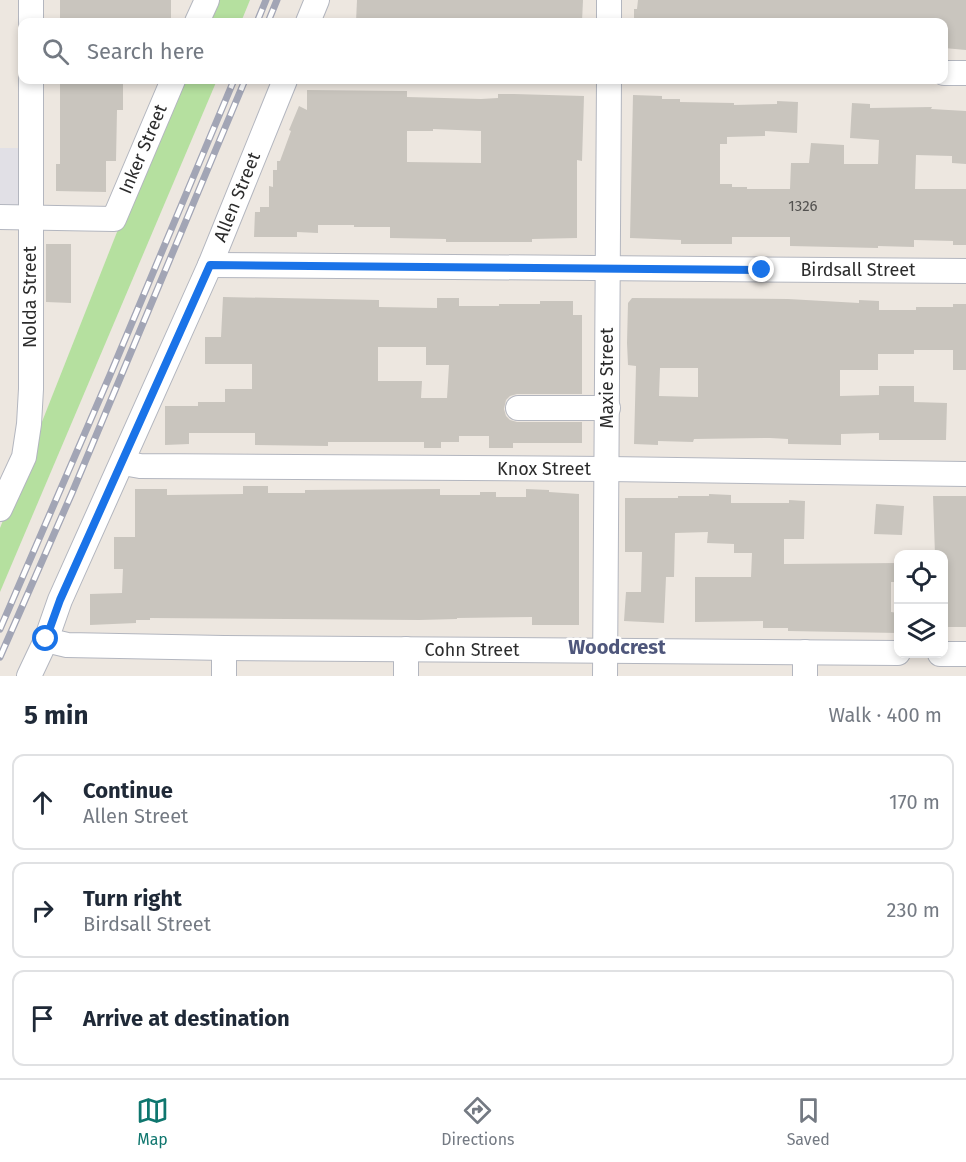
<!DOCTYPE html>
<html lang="en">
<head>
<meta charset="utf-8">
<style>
  :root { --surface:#fff; --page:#f2f2f3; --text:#1f2937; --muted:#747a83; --line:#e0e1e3; --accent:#0f766e }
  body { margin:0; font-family:"Fira Sans",sans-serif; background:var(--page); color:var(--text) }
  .controls { position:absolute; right:18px; bottom:18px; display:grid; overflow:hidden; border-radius:12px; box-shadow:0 3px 9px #0003 }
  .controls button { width:54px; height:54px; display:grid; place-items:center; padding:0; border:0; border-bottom:2px solid var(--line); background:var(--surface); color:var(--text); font:30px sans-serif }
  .stop { position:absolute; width:18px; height:18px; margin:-14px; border:4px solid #1a73e8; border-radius:50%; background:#fff }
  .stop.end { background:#1a73e8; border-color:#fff; box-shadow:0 2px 6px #0008 }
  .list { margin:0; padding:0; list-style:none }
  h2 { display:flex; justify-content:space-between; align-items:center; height:78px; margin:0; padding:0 24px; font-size:26px }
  h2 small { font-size:20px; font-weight:400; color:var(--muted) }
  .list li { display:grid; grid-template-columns:39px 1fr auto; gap:18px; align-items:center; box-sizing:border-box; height:96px; margin:0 12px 12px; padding:0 12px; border:2px solid var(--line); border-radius:12px }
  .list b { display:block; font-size:22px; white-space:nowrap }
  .list p { margin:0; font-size:20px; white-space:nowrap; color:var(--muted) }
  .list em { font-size:20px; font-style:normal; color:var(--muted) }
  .icon { flex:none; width:33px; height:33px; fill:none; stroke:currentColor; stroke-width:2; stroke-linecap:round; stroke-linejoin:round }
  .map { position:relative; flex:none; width:966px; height:676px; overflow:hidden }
  .search { position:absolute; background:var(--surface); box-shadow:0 3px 9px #0003; left:18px; right:18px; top:18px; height:66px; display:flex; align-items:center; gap:15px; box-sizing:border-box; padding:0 21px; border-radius:12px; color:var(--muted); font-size:22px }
  .sheet { height:402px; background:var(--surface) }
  nav { display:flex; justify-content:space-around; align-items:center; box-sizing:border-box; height:84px; border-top:2px solid var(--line); background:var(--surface); font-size:16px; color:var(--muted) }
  nav a { display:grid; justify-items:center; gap:3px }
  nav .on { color:var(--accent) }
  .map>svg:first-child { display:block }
  .industrial { fill:#e1e0e6 }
  .green { fill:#b5e09f }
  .building { fill:#c9c5be; fill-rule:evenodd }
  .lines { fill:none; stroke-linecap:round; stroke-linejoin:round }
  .minor-casing { stroke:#b3b6bf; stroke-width:26 }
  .minor { stroke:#fff; stroke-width:24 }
  .rail-casing { stroke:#a2a5b5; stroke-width:7 }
  .rail { stroke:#fff; stroke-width:4.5; stroke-dasharray:14; stroke-linecap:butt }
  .route { stroke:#1a73e8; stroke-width:8 }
  .labels { text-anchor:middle; stroke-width:5; stroke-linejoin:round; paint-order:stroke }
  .number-label { font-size:15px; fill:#535250 }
  .street-label { font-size:18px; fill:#2c2c2c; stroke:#fff }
  .neighbourhood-label { font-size:20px; font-weight:bold; fill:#4e567b; stroke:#fff }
</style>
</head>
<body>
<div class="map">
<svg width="966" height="676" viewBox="0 0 966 676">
  <rect width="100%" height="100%" fill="#ede7e0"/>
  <polygon class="industrial" points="0,148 22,148 20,209 0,212"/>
  <g class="green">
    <polygon points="215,0 250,0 241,22 205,22"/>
    <polygon points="181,80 217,80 0,592 0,528 117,232"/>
  </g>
  <g class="building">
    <rect x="60" y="0" width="111" height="22"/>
    <polygon points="357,0 583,0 582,22 356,22"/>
    <polygon points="638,0 966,0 966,50 944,48 944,22 634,22 634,9 637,9"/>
    <polygon points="60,80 123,80 123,110 117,110 116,161 106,161 106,192 56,191 56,164 60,164"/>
    <path d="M 307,90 L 407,91 L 407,97 L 481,99 L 498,98 L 498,94 L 514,94 L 584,96 L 582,161 L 577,160 L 577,238 L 532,239 L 532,242 L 446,242 L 446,239 L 390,238 L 390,227 L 354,227 L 354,225 L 318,225 L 318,233 L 297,232 L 297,237 L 254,237 L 255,212 L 260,212 L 260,207 L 269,207 L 269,186 L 273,187 L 273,170 L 277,170 L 277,161 L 280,161 L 291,131 L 289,130 L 299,106 L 307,110 ZM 433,129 L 481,131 L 481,163 L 407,162 L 407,131 L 433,131 Z"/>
    <polygon points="633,95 662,96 662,99 680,99 680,102 734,103 734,105 777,104 777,101 798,102 797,133 765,131 765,136 727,137 727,144 720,144 720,184 732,184 732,187 747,187 747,189 790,189 791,163 809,163 811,143 844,145 844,164 878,164 879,140 850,138 852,103 870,104 870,108 932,107 931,109 966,111 966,164 952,163 952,156 916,155 915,189 966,189 966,245 953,245 953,241 914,240 914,247 878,246 878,248 790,246 790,237 732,237 732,244 681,244 681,240 630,238"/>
    <polygon points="46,244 71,244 71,303 46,302"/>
    <path d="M 223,297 L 379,300 L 379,307 L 437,308 L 437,298 L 459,298 L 459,306 L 499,306 L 499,304 L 540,304 L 540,301 L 573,301 L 573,315 L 582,315 L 582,394 L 517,394 L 510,396 L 506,400 L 504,409 L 506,416 L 510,420 L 517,422 L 582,422 L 582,443 L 513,443 L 513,448 L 489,448 L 489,436 L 459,436 L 459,442 L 441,442 L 441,448 L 424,448 L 424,442 L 328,442 L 328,446 L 255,445 L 255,433 L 189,433 L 189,444 L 165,445 L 165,406 L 198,406 L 198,402 L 225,402 L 225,389 L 252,389 L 252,364 L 205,364 L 205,337 L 221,337 ZM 378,347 L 426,347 L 426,365 L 449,365 L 447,398 L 421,398 L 422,381 L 378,381 Z"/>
    <path d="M 632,298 L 788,299 L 859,303 L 859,300 L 879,301 L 879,310 L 916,310 L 916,307 L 953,307 L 953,304 L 966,304 L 966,370 L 953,370 L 953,350 L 914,350 L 914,354 L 878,354 L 878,370 L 840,370 L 840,396 L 879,395 L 879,386 L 914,386 L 914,402 L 947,403 L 946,440 L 879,440 L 879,433 L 841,434 L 841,445 L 788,444 L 788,439 L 770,438 L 694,439 L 693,442 L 658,441 L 658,445 L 634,444 L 636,366 L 628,365 L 627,343 L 628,303 ZM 660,368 L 698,368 L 698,397 L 659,396 Z"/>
    <polygon points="243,486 268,486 268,493 305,493 305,490 440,489 440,495 480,495 480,492 496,492 496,497 526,497 526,489 549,490 549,492 579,494 579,625 532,625 532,617 457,618 457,619 419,620 150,618 150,620 136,620 136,623 90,625 90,594 122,593 123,569 114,569 114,537 135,537 135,489 167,489 167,495 243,494"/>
    <polygon points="709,494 731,495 731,503 789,503 789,500 805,501 804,539 784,539 784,564 898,563 898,582 891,582 891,612 898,613 898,633 788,631 788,628 763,628 763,621 695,622 695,577 751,577 752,553 734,553 734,544 707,543 708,532 675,533 674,577 666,577 664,623 624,621 626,592 641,592 642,552 625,552 625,498 678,498 678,496 709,496"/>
    <polygon points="933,496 966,496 966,627 947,627 947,560 944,560 944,555 935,555"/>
    <polygon points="876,504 904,506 902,535 874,534"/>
  </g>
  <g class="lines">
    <defs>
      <g id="minor">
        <polyline points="31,22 31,0"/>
        <polyline points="197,22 207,0"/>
        <polyline points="308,22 317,0"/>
        <polyline points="609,22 609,0"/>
        <polyline points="944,73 966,73"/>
        <polyline points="0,217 114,219 173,80"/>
        <polyline points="210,265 966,271"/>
        <polyline points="518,408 608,408"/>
        <polyline points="123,463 140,466 608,469 966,474"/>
        <polyline points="0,509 24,457 29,424 31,389 31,80"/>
        <polyline points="46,640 67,645 224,648 898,653"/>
        <polyline points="940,654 966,654"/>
        <polyline points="29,676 46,640 60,600 210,265 285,80"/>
        <polyline points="224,676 224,648"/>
        <polyline points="406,676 406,649"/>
        <polyline points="605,676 609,80"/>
        <polyline points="805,676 805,652"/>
      </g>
    </defs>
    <use href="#minor" class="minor-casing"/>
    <use href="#minor" class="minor"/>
    <defs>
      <g id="rail">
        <polyline points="257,22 266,0"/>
        <polyline points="268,22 277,0"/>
        <polyline points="0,629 110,375 234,80"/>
        <polyline points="0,657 72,493 245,80"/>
      </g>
    </defs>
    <use href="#rail" class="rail-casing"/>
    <use href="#rail" class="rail"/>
  </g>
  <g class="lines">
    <polyline class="route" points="46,639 60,600 210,265 762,270"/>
  </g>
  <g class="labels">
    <g class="number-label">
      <text x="803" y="211">1326</text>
    </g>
    <g class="street-label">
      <text transform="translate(143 149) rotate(-67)" y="6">Inker Street</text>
      <text transform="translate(237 197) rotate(-68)" y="6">Allen Street</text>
      <text x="858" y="276">Birdsall Street</text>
      <text transform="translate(30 297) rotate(-90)" y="6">Nolda Street</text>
      <text transform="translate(607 378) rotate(-90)" y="6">Maxie Street</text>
      <text x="544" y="475">Knox Street</text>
      <text x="472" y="656">Cohn Street</text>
    </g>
    <g class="neighbourhood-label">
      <text x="617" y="654">Woodcrest</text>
    </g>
  </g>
</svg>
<div class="controls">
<button><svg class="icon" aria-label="locate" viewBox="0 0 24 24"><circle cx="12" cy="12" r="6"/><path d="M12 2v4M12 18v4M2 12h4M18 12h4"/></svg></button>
<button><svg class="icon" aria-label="layers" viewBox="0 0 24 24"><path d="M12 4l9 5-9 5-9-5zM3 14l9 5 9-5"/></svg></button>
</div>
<div class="stop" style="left:46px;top:639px"></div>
<div class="stop end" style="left:762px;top:270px"></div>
<div class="search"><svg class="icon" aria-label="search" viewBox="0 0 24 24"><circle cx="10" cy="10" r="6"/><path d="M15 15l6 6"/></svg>Search here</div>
</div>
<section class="sheet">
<h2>5 min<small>Walk · 400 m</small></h2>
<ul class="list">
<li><svg class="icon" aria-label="ahead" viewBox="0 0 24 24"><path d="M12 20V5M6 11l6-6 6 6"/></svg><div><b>Continue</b><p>Allen Street</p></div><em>170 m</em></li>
<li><svg class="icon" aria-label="right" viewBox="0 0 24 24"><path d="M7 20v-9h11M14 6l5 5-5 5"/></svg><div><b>Turn right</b><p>Birdsall Street</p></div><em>230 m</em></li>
<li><svg class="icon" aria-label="arrive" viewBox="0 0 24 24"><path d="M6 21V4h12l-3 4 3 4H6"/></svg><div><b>Arrive at destination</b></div></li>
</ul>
</section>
<nav>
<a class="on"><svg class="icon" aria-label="map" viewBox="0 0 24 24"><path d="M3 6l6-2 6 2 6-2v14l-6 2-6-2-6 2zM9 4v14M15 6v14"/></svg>Map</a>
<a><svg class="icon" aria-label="directions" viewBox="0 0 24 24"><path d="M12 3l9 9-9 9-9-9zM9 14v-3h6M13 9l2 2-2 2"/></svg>Directions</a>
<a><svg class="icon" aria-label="saved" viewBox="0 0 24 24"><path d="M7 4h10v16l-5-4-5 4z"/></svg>Saved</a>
</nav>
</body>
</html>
